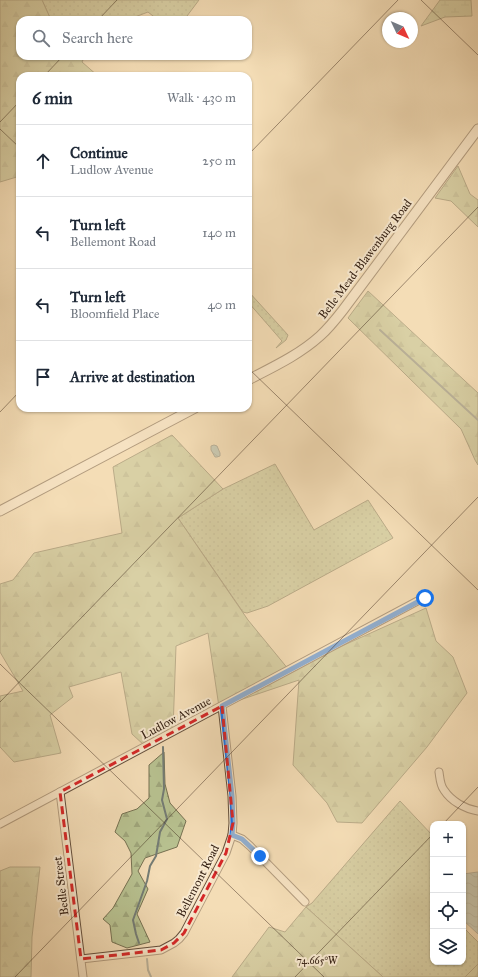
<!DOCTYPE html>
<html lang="en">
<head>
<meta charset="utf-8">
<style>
  :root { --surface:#fff; --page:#f2f2f3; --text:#1f2937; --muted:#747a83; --line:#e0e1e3 }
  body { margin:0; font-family:"IM FELL Great Primer",serif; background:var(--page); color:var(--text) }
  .controls { position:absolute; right:12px; bottom:12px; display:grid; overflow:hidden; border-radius:8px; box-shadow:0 1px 3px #0004 }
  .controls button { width:36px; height:36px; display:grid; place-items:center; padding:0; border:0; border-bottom:1px solid var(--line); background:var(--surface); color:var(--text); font:20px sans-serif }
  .compass { position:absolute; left:382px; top:12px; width:36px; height:36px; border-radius:50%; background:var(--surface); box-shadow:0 1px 3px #0004; rotate:134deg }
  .stop { position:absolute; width:12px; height:12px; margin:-9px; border:3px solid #1a73e8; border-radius:50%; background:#fff }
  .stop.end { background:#1a73e8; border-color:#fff; box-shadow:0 1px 4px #0008 }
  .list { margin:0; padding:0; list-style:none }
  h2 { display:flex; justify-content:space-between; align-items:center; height:52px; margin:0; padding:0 16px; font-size:17px }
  h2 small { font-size:13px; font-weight:400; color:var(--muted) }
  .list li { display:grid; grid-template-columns:26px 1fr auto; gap:12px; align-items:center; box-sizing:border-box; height:72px; padding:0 16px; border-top:1px solid var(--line) }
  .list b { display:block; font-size:15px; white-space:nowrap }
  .list p { margin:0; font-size:13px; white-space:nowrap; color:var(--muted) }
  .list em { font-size:13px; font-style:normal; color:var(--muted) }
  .icon { flex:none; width:22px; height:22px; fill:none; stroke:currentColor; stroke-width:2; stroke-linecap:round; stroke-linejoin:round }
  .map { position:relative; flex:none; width:478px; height:977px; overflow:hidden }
  .search { position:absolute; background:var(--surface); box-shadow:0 1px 3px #0004; left:16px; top:16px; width:236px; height:44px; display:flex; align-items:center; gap:10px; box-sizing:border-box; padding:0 14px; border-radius:12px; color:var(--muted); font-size:15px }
  .panel { position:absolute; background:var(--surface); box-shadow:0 1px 3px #0004; left:16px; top:72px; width:236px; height:340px; border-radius:12px }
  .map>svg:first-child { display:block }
  .green { fill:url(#green-dots); stroke:#767152 }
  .forest { fill:url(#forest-firs); stroke:#767152 }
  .wetland { fill:url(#wetland-marsh); stroke:#767152 }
  .water { fill:url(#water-waves); stroke:#747c75 }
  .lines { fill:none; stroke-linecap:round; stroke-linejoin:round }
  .stream { stroke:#747c75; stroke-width:2 }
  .minor-casing { stroke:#644f3c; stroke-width:9 }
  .tertiary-casing { stroke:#644f3c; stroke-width:11 }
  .minor { stroke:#f8e9d0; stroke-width:7 }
  .tertiary { stroke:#f8e9d0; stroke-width:9 }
  .route { stroke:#1a73e8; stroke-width:5 }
  .marked { fill:none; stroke:#d62828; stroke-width:3; stroke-dasharray:8 5; stroke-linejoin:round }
  .ticks { fill:none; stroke:#342013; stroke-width:1; stroke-opacity:0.45 }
  .labels { text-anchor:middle; stroke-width:4; stroke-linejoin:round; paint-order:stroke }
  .street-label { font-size:12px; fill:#342013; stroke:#f8e9d0 }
  .ticks-label { font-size:10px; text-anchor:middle; fill:#342013; stroke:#f8e9d0; stroke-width:4; stroke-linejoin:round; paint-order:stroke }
</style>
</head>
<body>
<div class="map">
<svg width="478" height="977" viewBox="0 0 478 977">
  <defs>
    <pattern id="green-dots" width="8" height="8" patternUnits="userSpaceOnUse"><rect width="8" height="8" fill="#b8c291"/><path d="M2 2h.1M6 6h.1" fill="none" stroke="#9fa67c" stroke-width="1.8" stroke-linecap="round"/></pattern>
    <pattern id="forest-firs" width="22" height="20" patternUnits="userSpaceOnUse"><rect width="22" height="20" fill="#b8c291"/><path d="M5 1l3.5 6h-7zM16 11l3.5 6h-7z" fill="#9fa67c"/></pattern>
    <pattern id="wetland-marsh" width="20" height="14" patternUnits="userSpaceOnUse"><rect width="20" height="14" fill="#b8c291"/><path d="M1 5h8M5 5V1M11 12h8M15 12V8" fill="none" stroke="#9fa67c"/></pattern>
    <pattern id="water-waves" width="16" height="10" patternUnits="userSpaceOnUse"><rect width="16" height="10" fill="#9ebab6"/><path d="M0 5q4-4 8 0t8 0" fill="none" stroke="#829793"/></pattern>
  </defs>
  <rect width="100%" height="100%" fill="#f4ddb7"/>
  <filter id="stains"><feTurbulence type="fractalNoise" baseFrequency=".005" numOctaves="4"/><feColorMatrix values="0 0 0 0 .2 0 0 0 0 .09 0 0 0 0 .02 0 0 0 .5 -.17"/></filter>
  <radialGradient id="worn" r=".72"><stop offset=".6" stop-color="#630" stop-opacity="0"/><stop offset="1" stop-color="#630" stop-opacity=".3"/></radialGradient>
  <g class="green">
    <polygon points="42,0 199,0 184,20 158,20 148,12 127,20 51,20"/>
    <polygon points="248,291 288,335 286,340 276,348 282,341 248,302"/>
    <polygon points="275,464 314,530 368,500 393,538 268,606 247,613 243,612 178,518 223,489"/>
    <polygon points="400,801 433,836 433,962 463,962 463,927 478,942 478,964 465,977 383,977 306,907 312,903"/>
  </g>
  <g class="forest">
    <polygon points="0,0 42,0 51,20 20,20 20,56 85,56 82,62 98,76 20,76 20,176 0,182"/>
    <polygon points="458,166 470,194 478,200 478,227 451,201 435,198"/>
    <polygon points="368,291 478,393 478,465 475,460 461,429 348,318"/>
    <polygon points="172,435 223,489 178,518 248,620 289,670 426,608 436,641 453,657 467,693 427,747 362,823 337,822 327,803 293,765 299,680 219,707 208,633 176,646 173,730 145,746 132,734 121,672 69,687 73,697 50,715 61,753 14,762 0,747 0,696 23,691 0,652 0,584 13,580 34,553 122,533 113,467"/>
    <polygon points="164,752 165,784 170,803 186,821 177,847 145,858 138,871 148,889 137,914 150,942 127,948 112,942 110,925 103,919 113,908 132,874 131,853 125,841 115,832 122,814 137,809 149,798 149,765"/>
    <polygon points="10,867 40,867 32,937 31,977 0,977 0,871"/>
    <polygon points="306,907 383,977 232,977 269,927 285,932"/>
    <polygon points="478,964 478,977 465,977"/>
  </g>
  <polygon class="wetland" points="440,0 471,0 472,16 445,17 421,26"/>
  <g class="water">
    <polygon points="214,445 217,446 220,453 220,456 217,457 215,457 211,450 211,446"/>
    <polygon points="478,872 478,934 463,920 463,874"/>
  </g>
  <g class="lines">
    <g class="stream">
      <polyline points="380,330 478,420"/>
      <polyline points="139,943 136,934 133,920 147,881 150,866 156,856 160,832 167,819 162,800 164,789 163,747"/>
      <polyline points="147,959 148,970 151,977"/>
    </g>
    <defs>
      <g id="minor">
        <path d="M 439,772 C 440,778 440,785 444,790 C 451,801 465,809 478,811"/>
        <polyline points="60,792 83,977"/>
        <polyline points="0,824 425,597"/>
        <polyline points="232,835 242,839 250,846 305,902"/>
        <polyline points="81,959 161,950 174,943 179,939 184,933 226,853 232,835 233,823 232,796 222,706"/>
      </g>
      <g id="tertiary">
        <path d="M 248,380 C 273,367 299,355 320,336 C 329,328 336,319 343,310 L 478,129"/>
        <polyline points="0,511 195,408"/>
      </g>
    </defs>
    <use href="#minor" class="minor-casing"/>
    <use href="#tertiary" class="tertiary-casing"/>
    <use href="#minor" class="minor"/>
    <use href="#tertiary" class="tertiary"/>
  </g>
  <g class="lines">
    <polyline class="route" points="260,856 242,839 232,835 233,823 232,796 222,706 425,598"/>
  </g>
  <path d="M0 0H478V977H0ZM 222,706 L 233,823 L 226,853 L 184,933 L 174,943 L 161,950 L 81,959 L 60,792 Z" fill="#f4ddb7" fill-opacity=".55" fill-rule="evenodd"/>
  <path class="marked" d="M 222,706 L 233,823 L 226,853 L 184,933 L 174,943 L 161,950 L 81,959 L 60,792 Z"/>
  <path class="ticks" d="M 421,0 L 478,55M 98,20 L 117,0M 44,76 L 63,56M 0,122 L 20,101M 0,129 L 20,148M 248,155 L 398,0M 248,368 L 478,590M 0,412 L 20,391M 0,664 L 324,977M 0,702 L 478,207M 443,824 L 478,787M 15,977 L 478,497M 295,977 L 433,834"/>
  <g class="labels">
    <g class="street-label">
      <text transform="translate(365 259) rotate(-53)" y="4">Belle Mead-Blawenburg Road</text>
      <text transform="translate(176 718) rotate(-28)" y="4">Ludlow Avenue</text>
      <text transform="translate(198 881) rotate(-63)" y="4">Bellemont Road</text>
      <text transform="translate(61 886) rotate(-97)" y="4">Bedle Street</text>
    </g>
  </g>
  <g class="ticks-label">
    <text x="317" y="964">74.665°W</text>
  </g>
  <rect width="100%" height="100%" filter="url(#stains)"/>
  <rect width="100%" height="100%" fill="url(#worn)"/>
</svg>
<div class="controls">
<button>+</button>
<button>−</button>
<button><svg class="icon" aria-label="locate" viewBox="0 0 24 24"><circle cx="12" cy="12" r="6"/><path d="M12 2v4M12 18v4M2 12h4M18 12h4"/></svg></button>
<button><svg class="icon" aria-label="layers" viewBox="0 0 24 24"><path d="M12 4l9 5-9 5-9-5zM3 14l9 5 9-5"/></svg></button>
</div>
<svg class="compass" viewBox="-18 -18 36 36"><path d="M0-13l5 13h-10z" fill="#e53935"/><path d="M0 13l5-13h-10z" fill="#747a83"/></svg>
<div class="stop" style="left:425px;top:598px"></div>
<div class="stop end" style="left:260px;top:856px"></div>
<div class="search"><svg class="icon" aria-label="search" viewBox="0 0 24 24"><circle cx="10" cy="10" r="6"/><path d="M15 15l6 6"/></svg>Search here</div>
<section class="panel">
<h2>6 min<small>Walk · 430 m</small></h2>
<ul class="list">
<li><svg class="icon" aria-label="ahead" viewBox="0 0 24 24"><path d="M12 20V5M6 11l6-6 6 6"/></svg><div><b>Continue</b><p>Ludlow Avenue</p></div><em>250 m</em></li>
<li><svg class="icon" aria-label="left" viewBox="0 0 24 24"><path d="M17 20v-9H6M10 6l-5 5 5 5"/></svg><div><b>Turn left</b><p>Bellemont Road</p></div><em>140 m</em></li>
<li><svg class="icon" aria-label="left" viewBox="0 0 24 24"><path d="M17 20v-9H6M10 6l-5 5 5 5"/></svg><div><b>Turn left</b><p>Bloomfield Place</p></div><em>40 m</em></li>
<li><svg class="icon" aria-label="arrive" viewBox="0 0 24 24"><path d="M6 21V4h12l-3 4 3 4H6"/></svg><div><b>Arrive at destination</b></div></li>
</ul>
</section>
</div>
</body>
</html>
